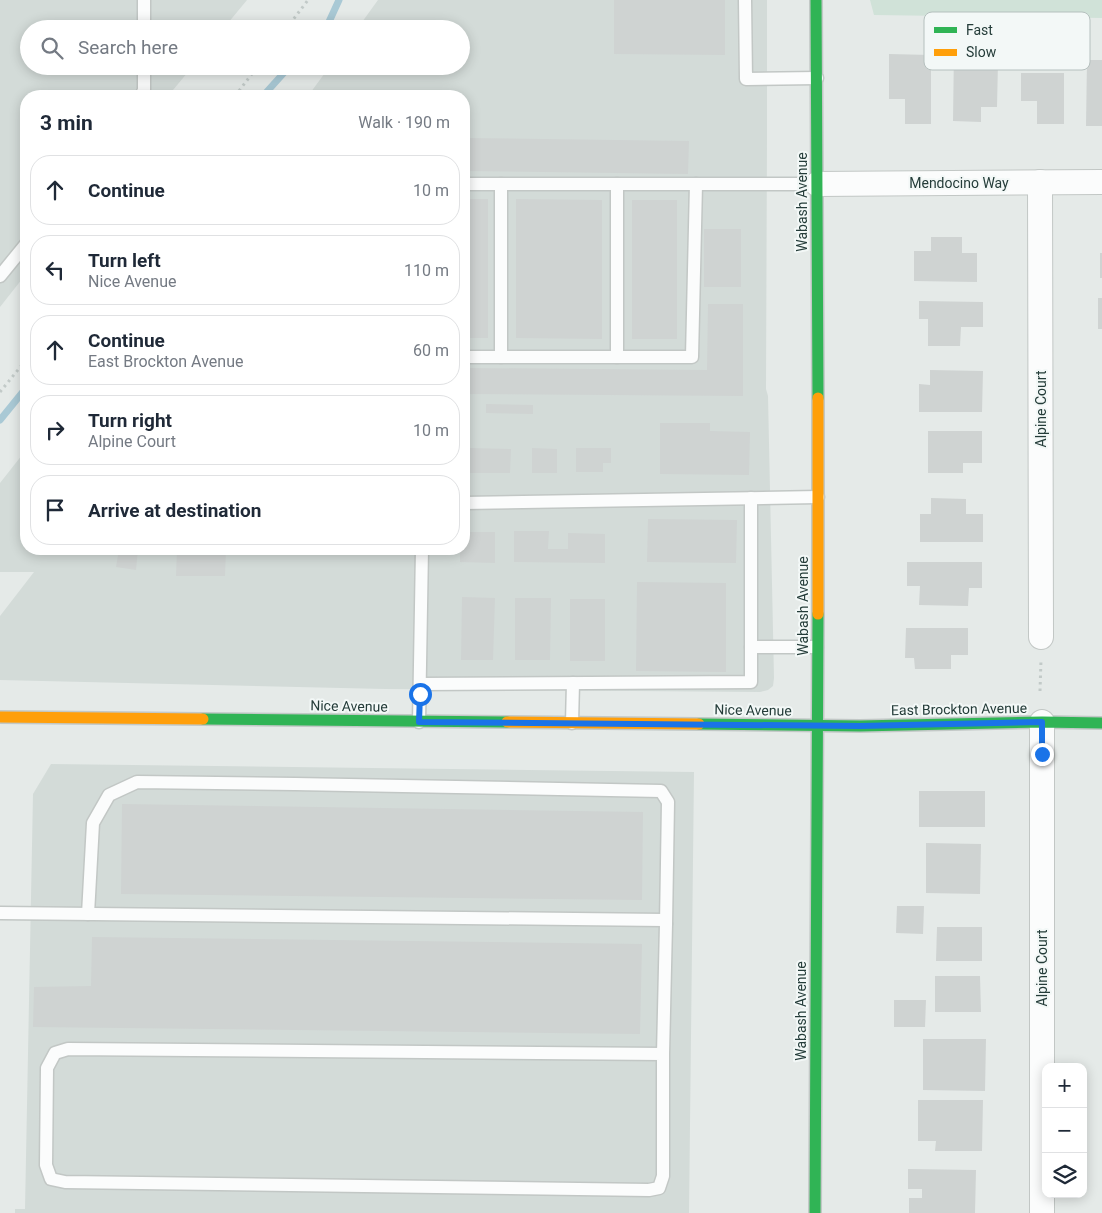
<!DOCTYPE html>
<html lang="en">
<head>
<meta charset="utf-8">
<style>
  :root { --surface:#fff; --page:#f6f6f7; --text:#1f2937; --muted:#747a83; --line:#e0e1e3 }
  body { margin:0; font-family:Roboto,sans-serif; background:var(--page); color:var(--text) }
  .controls { position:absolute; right:15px; bottom:15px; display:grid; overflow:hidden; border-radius:10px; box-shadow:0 2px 12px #0003 }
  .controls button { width:45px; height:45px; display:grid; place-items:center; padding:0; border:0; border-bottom:1px solid var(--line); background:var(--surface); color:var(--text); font:25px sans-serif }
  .stop { position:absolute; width:15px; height:15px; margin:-11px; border:4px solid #1a73e8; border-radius:50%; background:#fff }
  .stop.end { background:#1a73e8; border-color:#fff; box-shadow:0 1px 5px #0008 }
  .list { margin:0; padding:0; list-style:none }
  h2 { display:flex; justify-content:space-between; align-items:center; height:65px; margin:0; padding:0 20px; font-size:21px }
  h2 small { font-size:16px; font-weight:400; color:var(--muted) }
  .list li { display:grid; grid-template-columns:32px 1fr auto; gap:15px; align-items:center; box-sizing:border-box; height:70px; margin:0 10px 10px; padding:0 10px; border:1px solid var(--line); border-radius:20px }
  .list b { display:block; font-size:19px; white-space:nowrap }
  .list p { margin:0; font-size:16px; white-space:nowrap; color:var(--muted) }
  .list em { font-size:16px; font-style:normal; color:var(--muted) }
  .icon { flex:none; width:28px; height:28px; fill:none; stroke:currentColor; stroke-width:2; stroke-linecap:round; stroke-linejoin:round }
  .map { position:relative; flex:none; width:1102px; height:1213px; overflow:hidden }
  .search { position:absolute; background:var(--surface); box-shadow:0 2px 12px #0003; left:20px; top:20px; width:450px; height:55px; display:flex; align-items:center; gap:12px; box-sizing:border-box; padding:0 18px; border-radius:28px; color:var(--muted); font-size:19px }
  .panel { position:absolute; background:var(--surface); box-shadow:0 2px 12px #0003; left:20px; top:90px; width:450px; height:465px; border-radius:20px }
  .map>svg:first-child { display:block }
  .built { fill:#d3dbd8 }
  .green { fill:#d0e2d8 }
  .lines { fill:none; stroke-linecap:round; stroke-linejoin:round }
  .stream { stroke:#a9c9d5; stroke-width:7 }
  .building { fill:#cfd3d2 }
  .lane-casing { stroke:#c2c7c5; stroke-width:15 }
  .street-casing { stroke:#c2c7c5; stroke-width:26 }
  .fast-casing { stroke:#c2c8c6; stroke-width:14 }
  .slow-casing { stroke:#c2c8c6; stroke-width:14 }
  .path { stroke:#c2cac8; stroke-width:3; stroke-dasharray:2.5 4; stroke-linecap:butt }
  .lane { stroke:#fbfcfc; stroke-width:12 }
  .street { stroke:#fbfcfc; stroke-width:24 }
  .fast { stroke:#30b455; stroke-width:11 }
  .slow { stroke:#ff9f0a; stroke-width:11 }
  .route { stroke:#1a73e8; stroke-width:6 }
  .labels { text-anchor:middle; stroke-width:4; stroke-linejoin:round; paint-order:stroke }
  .street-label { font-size:14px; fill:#243c39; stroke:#f3f8f7 }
  .key { fill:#f3f8f7; stroke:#b5c0be; stroke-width:1 }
  .key-label { font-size:14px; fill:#243c39 }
</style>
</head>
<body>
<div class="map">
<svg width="1102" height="1213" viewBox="0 0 1102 1213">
  <rect width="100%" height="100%" fill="#e5eae8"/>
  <g class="built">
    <polygon points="0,0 247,0 223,29 29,29 29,66 193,66 168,96 26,96 26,274 0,307"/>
    <polygon points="378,0 767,0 767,138 766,389 768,396 774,678 773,686 768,690 760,692 385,689 0,680 0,616 34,572 0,572 0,483 26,450 26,549 464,549 464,96 308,96 330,66 461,66 461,29 357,29"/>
    <polygon points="51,764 694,772 689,1213 15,1213 15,1209 25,1209 33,794"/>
  </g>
  <polygon class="green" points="870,0 1102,0 1102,18 874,15"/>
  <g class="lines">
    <g class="stream">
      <polyline points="324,29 328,24 339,0"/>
      <polyline points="263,96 290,66"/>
      <polyline points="0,420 26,388"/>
    </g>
  </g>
  <g class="building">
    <polygon points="614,0 725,0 725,55 614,54"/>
    <polygon points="954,49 981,50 981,62 998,62 997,107 981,107 981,122 953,121"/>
    <polygon points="889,54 931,55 931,124 905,124 905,99 889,99"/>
    <polygon points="1087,60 1102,60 1102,126 1086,126"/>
    <polygon points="1021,73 1064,73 1064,124 1037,124 1037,101 1021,101"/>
    <polygon points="464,138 689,141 688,174 464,171"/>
    <rect x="464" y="199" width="24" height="139"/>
    <polygon points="516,199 602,200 602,339 516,338"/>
    <rect x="632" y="200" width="45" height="139"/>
    <rect x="704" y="229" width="37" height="58"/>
    <polygon points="931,237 962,237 962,253 977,253 977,282 914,281 914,251 931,251"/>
    <rect x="1100" y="253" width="2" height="25"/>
    <rect x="1098" y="298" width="4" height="31"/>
    <polygon points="919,301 983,302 983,327 961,327 960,346 928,346 928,319 919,319"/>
    <polygon points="708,304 743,304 743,396 464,394 464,368 707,370"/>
    <polygon points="930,370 983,371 982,412 919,412 919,384 930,385"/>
    <polygon points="486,404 533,405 533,414 486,413"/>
    <polygon points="660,423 710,423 710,431 750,432 749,475 660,474"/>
    <polygon points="928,431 982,431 982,463 963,463 963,473 928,473"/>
    <polygon points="470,448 511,449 510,473 469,473"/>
    <polygon points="532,448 557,449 557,473 532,473"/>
    <polygon points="576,448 611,448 611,463 603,463 603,472 576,472"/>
    <polygon points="931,498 966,499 966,514 983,514 983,542 920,542 920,514 931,514"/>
    <polygon points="648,519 737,520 736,563 647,562"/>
    <polygon points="514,531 549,531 548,549 568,549 568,533 605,534 605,563 514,562"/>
    <polygon points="464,532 495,532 495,563 460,562 460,549 464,549"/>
    <polygon points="119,549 138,549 136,570 116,567"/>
    <polygon points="177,549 226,549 225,576 176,576"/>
    <polygon points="907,562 982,562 982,588 969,588 968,606 919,605 920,586 907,586"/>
    <polygon points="637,582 726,583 726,672 636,671"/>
    <polygon points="462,597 495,598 493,660 461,660"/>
    <polygon points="515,598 551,598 550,660 515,660"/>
    <rect x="570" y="599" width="35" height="62"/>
    <polygon points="906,628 968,628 968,655 951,655 951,669 915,669 914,658 905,658"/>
    <rect x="919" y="791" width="66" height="36"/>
    <polygon points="122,804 643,812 642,900 121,894"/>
    <polygon points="926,843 981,844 980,894 926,893"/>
    <polygon points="897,906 924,906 923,934 896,933"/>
    <polygon points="937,927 982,927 982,961 936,961"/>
    <polygon points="92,937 642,944 640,1034 33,1027 34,987 91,986"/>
    <polygon points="935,976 980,976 981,1012 935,1012"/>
    <polygon points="894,1000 926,1000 925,1027 894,1027"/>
    <polygon points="923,1039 986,1039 985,1091 923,1090"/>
    <polygon points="918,1100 983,1100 982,1151 935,1151 936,1141 918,1141"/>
    <polygon points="908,1169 976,1170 975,1213 909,1213 909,1198 922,1198 922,1189 908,1189"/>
  </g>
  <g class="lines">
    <defs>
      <g id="lane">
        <polyline points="144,0 144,29"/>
        <polyline points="745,0 746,79 817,78"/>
        <polyline points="141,96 144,90 144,66"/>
        <polyline points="464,184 817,184"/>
        <polyline points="501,184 501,357"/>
        <polyline points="0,276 26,244"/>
        <polyline points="464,357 692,357 696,184"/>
        <polyline points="617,357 617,184"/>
        <polyline points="464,503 818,497"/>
        <polyline points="751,647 817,647"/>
        <polyline points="420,684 751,682 751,498"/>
        <polyline points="419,722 422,549"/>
        <polyline points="572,723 573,683"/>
        <polyline points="0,913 664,920 666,924 663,1054 663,1176 659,1188 649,1190 65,1182 51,1179 46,1165 47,1068 55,1053 68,1049 663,1054"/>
        <polyline points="88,914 93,823 109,795 137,782 295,784 661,791 668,802 666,924"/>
      </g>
      <g id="street">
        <polyline points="1040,182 1041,637"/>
        <polyline points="817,184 1102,182"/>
        <polyline points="1042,1213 1042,722"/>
      </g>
      <g id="fast">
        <polyline points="816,0 818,398"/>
        <polyline points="203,719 507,722"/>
        <polyline points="699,724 860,726 1042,722 1102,723"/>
        <polyline points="815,1213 818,614"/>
      </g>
      <g id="slow">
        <polyline points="818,614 818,398"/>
        <polyline points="0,717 203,719"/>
        <polyline points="507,722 699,724"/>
      </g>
    </defs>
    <use href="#lane" class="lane-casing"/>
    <use href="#street" class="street-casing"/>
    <use href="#fast" class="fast-casing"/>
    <use href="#slow" class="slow-casing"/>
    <g class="path">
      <polyline points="286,29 308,0"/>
      <polyline points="235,96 258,66"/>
      <polyline points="0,392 26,360"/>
      <polyline points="1040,691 1041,660"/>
    </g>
    <use href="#lane" class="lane"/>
    <use href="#street" class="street"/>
    <use href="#fast" class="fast"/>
    <use href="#slow" class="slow"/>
  </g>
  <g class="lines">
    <polyline class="route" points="420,694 419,722 860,726 1042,722 1042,754"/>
  </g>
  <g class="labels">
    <g class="street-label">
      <text x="959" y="188">Mendocino Way</text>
      <text transform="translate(802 202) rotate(-90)" y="5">Wabash Avenue</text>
      <text transform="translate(1041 409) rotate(-90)" y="5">Alpine Court</text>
      <text transform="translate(803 606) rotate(-90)" y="5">Wabash Avenue</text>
      <text transform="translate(349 706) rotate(1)" y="5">Nice Avenue</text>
      <text transform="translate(959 709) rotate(-1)" y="5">East Brockton Avenue</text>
      <text transform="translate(753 710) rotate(1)" y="5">Nice Avenue</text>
      <text transform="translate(1042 968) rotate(-90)" y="5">Alpine Court</text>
      <text transform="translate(801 1011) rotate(-90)" y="5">Wabash Avenue</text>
    </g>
  </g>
  <rect x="924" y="12" width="166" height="58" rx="8" class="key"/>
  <rect x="934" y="27" width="23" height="6" fill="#30b455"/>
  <rect x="934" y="49" width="23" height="7" fill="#ff9f0a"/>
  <g class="key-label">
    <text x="966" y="35">Fast</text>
    <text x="966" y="57">Slow</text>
  </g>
</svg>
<div class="controls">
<button>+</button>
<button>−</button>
<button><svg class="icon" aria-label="layers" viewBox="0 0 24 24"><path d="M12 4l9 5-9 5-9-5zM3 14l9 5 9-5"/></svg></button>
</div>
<div class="stop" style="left:420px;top:694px"></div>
<div class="stop end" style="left:1042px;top:754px"></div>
<div class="search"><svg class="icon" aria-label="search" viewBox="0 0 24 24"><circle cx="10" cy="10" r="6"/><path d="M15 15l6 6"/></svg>Search here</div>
<section class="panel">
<h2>3 min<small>Walk · 190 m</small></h2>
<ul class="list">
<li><svg class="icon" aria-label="ahead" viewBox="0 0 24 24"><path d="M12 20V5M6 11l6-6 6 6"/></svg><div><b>Continue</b></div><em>10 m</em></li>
<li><svg class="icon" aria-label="left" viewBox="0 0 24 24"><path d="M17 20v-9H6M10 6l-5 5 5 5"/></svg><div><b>Turn left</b><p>Nice Avenue</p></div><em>110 m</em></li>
<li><svg class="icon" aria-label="ahead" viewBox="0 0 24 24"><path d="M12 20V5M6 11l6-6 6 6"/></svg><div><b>Continue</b><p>East Brockton Avenue</p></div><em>60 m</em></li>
<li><svg class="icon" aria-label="right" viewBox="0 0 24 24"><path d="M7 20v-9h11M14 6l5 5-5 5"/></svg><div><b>Turn right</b><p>Alpine Court</p></div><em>10 m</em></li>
<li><svg class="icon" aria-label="arrive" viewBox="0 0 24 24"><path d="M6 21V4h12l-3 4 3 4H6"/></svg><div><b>Arrive at destination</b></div></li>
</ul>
</section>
</div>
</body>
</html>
